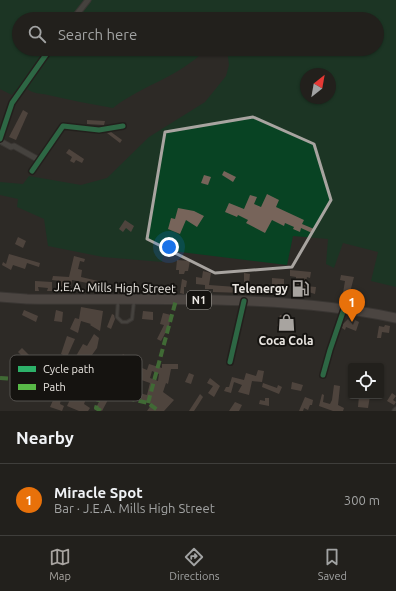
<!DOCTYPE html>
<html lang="en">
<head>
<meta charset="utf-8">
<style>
  :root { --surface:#22201c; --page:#2e2d29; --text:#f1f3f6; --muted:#a2a3a3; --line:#3f3e3b; --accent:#a8a4a0 }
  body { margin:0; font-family:Ubuntu,sans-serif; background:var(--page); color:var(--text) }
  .controls { position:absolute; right:12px; bottom:12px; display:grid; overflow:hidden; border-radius:4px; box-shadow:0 1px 3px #0004 }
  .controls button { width:36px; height:36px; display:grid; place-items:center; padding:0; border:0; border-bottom:1px solid var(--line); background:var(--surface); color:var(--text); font:20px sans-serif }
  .compass { position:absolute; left:300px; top:68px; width:36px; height:36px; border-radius:50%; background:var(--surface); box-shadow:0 1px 3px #0004; rotate:31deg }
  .you { position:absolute; left:169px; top:247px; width:14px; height:14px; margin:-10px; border:3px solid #fff; border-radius:50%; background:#1a73e8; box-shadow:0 0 0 6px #1a73e833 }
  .badge { display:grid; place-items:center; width:26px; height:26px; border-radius:50%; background:var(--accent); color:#fff; font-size:13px; font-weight:700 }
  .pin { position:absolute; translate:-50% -33px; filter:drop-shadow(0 1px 2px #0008) }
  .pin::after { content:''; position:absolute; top:21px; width:14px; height:12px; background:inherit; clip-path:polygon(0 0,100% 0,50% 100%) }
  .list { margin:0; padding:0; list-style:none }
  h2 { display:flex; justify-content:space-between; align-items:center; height:52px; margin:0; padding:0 16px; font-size:17px }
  h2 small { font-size:13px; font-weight:400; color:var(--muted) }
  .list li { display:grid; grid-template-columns:26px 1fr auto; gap:12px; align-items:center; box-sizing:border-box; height:72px; padding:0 16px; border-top:1px solid var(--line) }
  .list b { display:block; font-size:15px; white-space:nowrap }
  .list p { margin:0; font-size:13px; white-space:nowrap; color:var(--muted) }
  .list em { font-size:13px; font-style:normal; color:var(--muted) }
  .icon { flex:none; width:22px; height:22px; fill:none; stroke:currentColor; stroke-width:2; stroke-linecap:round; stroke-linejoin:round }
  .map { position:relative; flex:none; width:396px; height:411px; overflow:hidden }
  .search { position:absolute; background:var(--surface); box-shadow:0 1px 3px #0004; left:12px; right:12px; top:12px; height:44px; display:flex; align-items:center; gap:10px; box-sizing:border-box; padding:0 14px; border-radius:22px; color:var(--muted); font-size:15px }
  .sheet { height:124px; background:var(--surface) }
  nav { display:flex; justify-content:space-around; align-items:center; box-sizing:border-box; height:56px; border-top:1px solid var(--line); background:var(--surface); font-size:11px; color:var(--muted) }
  nav a { display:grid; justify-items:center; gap:2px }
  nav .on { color:var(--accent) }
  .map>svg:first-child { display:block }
  .green { fill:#084323; fill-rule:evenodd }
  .building { fill:#77645a; fill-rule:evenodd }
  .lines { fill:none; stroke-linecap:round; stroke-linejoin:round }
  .lane-casing { stroke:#484542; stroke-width:4.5 }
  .street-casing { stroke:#484542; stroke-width:7 }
  .highway-casing { stroke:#484542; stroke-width:11 }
  .lane { stroke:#62605c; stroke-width:2.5 }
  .street { stroke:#62605c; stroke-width:5 }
  .highway { stroke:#6f6663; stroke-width:9 }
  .quiet { stroke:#58b947; stroke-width:4; stroke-dasharray:8 4; stroke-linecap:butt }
  .cycleway-casing { stroke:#151310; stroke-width:8 }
  .cycleway { stroke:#2db169; stroke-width:5 }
  .marked { fill:none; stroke:#a8a4a0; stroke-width:3; stroke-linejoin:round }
  .labels { text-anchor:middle; stroke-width:4; stroke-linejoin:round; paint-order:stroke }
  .shield { fill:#151310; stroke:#aaa7a2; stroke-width:1 }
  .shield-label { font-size:11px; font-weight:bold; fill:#eae6e1 }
  .street-label { font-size:12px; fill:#eae6e1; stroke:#151310 }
  .poi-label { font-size:12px; font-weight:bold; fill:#eae6e1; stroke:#151310; text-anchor:end }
  .key { fill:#151310; stroke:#55524f; stroke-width:1 }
  .key-label { font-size:11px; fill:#eae6e1 }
</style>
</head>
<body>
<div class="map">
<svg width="396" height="411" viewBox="0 0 396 411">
  <rect width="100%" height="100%" fill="#2d2a26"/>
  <path class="green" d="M 0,0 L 396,0 L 396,287 L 371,281 L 378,252 L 343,243 L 334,268 L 326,264 L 328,239 L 293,236 L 287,265 L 164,250 L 162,262 L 103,257 L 48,246 L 44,219 L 17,207 L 18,199 L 0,195 L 0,182 L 23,184 L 29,176 L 81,185 L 107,178 L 149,137 L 205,102 L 226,76 L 229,65 L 227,49 L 377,49 L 377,19 L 19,19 L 19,49 L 206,49 C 180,77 142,85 113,108 C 91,104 69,100 48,95 C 39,93 34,94 27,89 L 22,95 L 15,91 L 12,95 L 0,89 ZM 306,74 L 330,74 L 330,98 L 306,98 Z"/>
  <g class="building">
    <polygon points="23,110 28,113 16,140 9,137"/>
    <polygon points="87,120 105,121 104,125 87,124"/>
    <polygon points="111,132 122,140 120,143 107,133"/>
    <polygon points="69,149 84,159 82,163 76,160 74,163 70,161 72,157 66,153"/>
    <polygon points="224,171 236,177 233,182 222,175"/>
    <polygon points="204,175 211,177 208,185 201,183"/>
    <polygon points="267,194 279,200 276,207 304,220 302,224 314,229 312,233 301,228 300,232 293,229 294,227 285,223 284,226 272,220 265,233 246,223 248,220 238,215 237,217 225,212 229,203 244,209 250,195 257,197 254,204 261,207"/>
    <polygon points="178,208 194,211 204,216 197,227 186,220 180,234 168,229 171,218 175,219"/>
    <polygon points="125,220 134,226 131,232 126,228 123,232 119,229"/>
    <polygon points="18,237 26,241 23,248 15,244"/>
    <polygon points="9,254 40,263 39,267 27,263 25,269 13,265 11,270 2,265 3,262 6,264"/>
    <polygon points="74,256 85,259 84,262 80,261 78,269 82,270 81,277 98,281 98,285 72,280 71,286 66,285 66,287 60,286 61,281 52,280 53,276 69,277"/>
    <polygon points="177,260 190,261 188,271 185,271 184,274 179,274 179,270 176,270"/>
    <polygon points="290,270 311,272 310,278 307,277 305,286 316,287 315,294 299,289 299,293 295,293 296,277 290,276"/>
    <polygon points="203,271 211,273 209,285 236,287 236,289 244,289 244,293 213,292 213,289 205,289 205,285 196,284 196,277 202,278"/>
    <polygon points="244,273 250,274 249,283 244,282"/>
    <polygon points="341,275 354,277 348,300 342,299 345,281 340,280"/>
    <polygon points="272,278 284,279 284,290 272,289"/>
    <polygon points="182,279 187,281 186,287 184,287 184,294 180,293"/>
    <polygon points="35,281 52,282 52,291 47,291 48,288 38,287 39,291 35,291"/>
    <polygon points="81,307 103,311 100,331 90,325 91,324 81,321 78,333 70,329 75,318 79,319"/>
    <polygon points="24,310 38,316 36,322 22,315"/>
    <polygon points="56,310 63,312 62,322 54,321"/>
    <polygon points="143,311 153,312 153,320 142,319"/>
    <polygon points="163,313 171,315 169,326 161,341 157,339 164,325 160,324"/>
    <polygon points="112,314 114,315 115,319 111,329 107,327"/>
    <polygon points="280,315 293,319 290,329 277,326"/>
    <polygon points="348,319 353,325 355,320 359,322 356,331 346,327 345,330 342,328 343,324"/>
    <polygon points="385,325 390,326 389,333 382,332 381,338 377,338 379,326 384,327"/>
    <polygon points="94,334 99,338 97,348 89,359 82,355 74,369 89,373 92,366 97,367 92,382 84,379 83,381 68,378 70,371 68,370 83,344 87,346"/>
    <polygon points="67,336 75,339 67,357 61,354"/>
    <polygon points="22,348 30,356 26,360 18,352"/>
    <polygon points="123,354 126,356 118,370 124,373 122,376 115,373 111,384 104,382 109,367 115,368"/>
    <path d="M 133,360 L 138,363 L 137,366 L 147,370 L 149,364 L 162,368 L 162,364 L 178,364 L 178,369 L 171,369 L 168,384 L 166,383 L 163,392 L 174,400 L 164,411 L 147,411 L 152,404 L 129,397 L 131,391 L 147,395 L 150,383 L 130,376 ZM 152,371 L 159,374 L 158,381 L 150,378 Z"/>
    <polygon points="258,370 264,371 262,382 252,381 249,395 238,392 242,385 234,382 231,393 224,391 226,387 229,387 232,377 244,380 246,373 256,376"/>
    <polygon points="189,373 194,375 191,384 185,382"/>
    <polygon points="210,378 220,386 214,397 208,393 213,386 207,383"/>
    <polygon points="292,382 303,385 301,391 291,389"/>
    <polygon points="263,383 277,388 278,385 282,387 279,394 262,387"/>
    <polygon points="334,385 340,386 338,405 344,408 343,411 333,411 319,406 322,394 324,395 323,402 330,404 332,400"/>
    <polygon points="78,386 89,390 84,404 90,408 88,411 79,411 67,406 76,387 78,388"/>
    <polygon points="104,391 110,392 110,396 102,411 96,408"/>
    <polygon points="392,393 396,396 393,400 396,402 394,405 387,401"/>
    <polygon points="200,394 203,397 198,405 194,411 189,411"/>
    <polygon points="55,396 61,399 60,404 64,406 62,411 50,407"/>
    <polygon points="359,396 370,396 368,408 358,407"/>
    <polygon points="305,397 313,400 312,405 310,405 308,410 304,408 303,411 299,411"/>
    <polygon points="265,398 269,398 269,406 259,404 260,400 265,401"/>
    <polygon points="235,402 242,405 239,411 229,411"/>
  </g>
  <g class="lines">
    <defs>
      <polyline id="lane" points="118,302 117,317 122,322 127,322 132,319 134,301"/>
      <g id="street">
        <polyline points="73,19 88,0"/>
        <polyline points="0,139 12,103 50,49"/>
        <polyline points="0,141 11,147 14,146 39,160"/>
        <polyline points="32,171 63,126 99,130 123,126"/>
        <polyline points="230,362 244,301"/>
        <polyline points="323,375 330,350 344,309"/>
        <polyline points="395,411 396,410"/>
      </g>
      <path id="highway" d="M 0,297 L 27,299 C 149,301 275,293 396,318"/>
    </defs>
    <use href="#lane" class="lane-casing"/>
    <use href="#street" class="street-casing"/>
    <use href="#highway" class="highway-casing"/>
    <use href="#lane" class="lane"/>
    <use href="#street" class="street"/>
    <use href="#highway" class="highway"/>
    <g class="quiet">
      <polyline points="0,378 27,380 41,377 56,380 108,397 111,394 148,403 159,411"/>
      <polyline points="100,394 96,408 101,411"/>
      <polyline points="148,403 176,300"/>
    </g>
    <defs>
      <g id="cycleway">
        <polyline points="0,139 12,103 50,49"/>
        <polyline points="32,171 63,126 99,130 123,126"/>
        <polyline points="230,362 244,301"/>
        <polyline points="323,375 330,350 344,309"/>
      </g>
    </defs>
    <use href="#cycleway" class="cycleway-casing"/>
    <use href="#cycleway" class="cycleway"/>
  </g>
  <path d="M0 0H396V411H0ZM 253,117 L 314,144 L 331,200 L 292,267 L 215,273 L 147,239 L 165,132 Z" fill="#2d2a26" fill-opacity=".55" fill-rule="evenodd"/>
  <path class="marked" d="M 253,117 L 314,144 L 331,200 L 292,267 L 215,273 L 147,239 L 165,132 Z"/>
  <defs>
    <symbol id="fuel-bare" viewBox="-9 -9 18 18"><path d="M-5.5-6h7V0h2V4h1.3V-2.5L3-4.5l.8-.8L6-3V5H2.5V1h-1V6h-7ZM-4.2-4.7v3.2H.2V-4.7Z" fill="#a8a4a0" stroke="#151310" stroke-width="2.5" paint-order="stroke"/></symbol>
    <symbol id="shop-bare" viewBox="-9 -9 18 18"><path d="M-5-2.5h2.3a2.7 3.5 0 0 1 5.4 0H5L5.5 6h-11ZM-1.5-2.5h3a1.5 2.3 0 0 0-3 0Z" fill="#a8a4a0" stroke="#151310" stroke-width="2.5" paint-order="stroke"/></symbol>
  </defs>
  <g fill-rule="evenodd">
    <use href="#fuel-bare" x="288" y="276" width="25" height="25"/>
    <use href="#shop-bare" x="274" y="310" width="25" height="25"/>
  </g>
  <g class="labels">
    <rect class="shield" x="187" y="291" width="24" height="18" rx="3"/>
    <g class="shield-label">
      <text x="199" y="304">N1</text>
    </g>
    <g class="street-label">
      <text transform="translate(115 288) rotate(1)" y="4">J.E.A. Mills High Street</text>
    </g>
    <g class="poi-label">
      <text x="288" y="293">Telenergy</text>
      <text x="286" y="345" text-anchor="middle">Coca Cola</text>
    </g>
  </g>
  <rect x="10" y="355" width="132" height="46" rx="6" class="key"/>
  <rect x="18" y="366" width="18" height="6" fill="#2db169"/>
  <rect x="18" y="384" width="18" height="6" fill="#58b947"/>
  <g class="key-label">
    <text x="43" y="373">Cycle path</text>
    <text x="43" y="391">Path</text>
  </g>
</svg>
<div class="controls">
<button><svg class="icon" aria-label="locate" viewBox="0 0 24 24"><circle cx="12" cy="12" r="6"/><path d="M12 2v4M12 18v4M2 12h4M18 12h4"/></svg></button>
</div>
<svg class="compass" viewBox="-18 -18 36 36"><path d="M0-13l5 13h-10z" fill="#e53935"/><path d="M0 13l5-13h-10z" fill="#a2a3a3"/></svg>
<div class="you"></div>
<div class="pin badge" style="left:352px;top:322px;background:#e8710a">1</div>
<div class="search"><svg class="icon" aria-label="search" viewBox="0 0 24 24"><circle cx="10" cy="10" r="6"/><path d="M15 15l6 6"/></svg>Search here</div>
</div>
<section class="sheet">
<h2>Nearby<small></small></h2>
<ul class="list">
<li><span class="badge" style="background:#e8710a">1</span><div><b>Miracle Spot</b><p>Bar · J.E.A. Mills High Street</p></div><em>300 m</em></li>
</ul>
</section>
<nav>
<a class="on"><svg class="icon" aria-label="map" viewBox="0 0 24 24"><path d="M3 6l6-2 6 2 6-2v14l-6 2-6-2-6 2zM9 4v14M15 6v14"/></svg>Map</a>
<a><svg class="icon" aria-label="directions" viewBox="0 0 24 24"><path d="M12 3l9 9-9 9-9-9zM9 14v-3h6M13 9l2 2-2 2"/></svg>Directions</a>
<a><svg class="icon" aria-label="saved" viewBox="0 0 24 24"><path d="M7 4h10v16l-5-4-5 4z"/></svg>Saved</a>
</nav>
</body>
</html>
